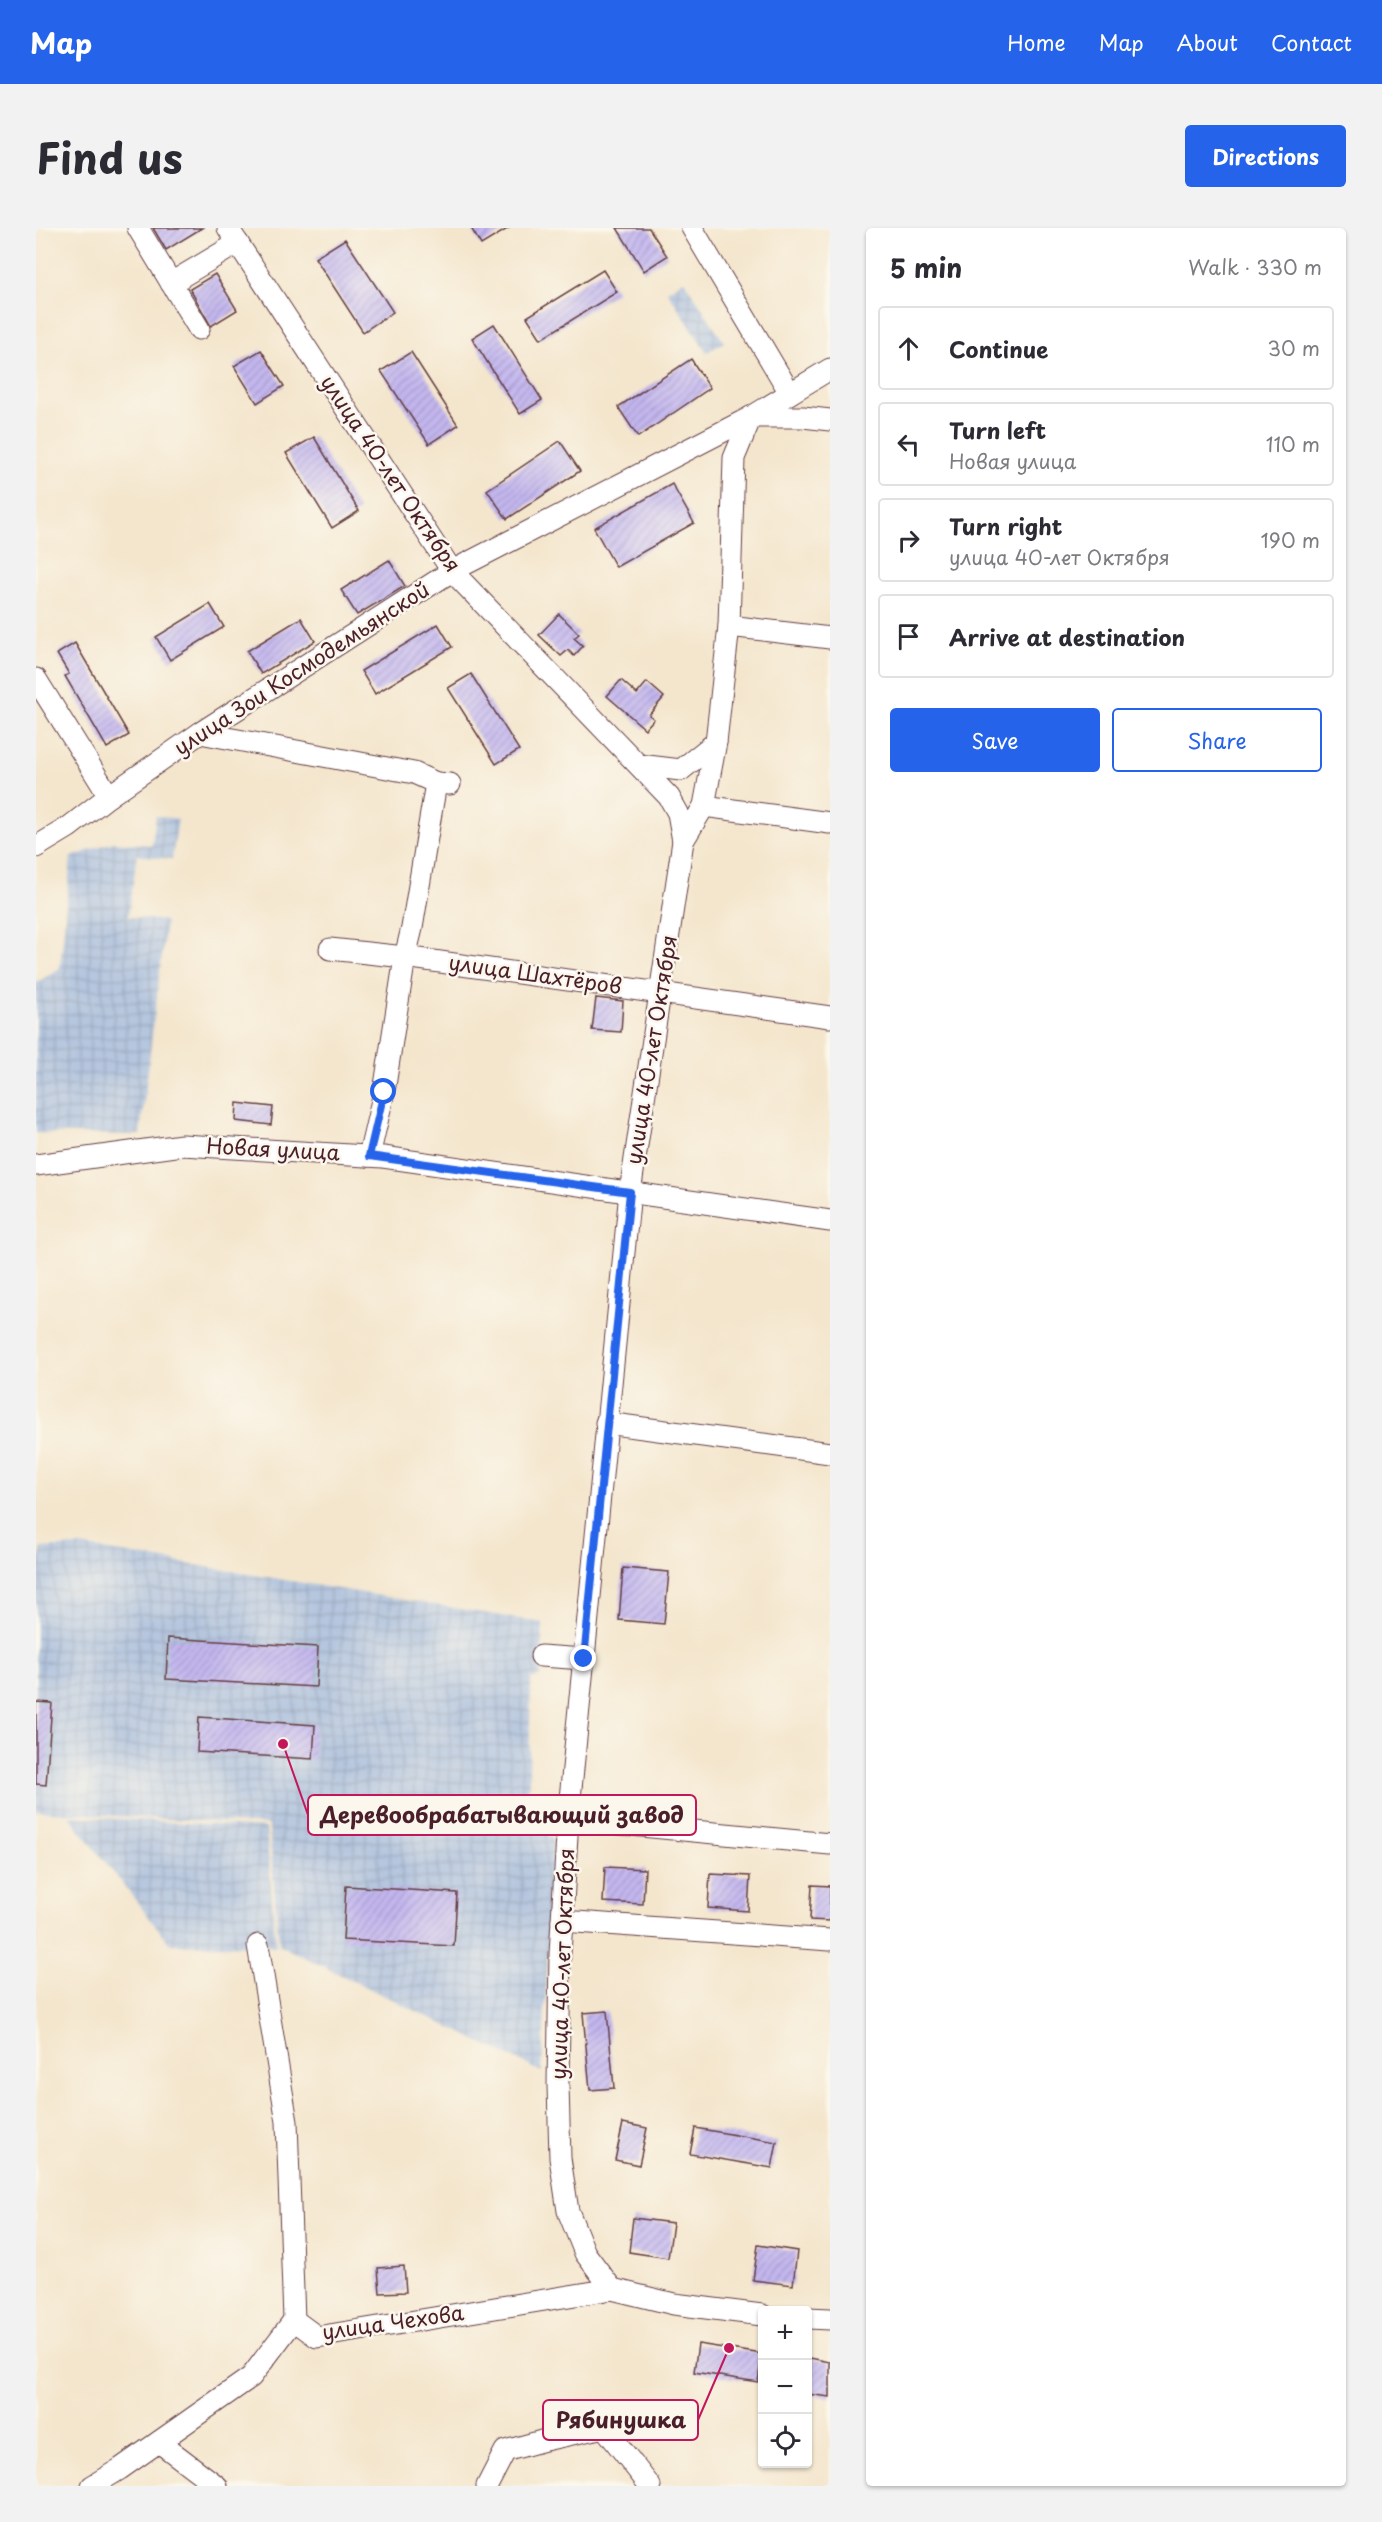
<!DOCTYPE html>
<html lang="en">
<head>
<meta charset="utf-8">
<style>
  :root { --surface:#fff; --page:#f2f2f3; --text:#2b2b33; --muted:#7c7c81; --line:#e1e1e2; --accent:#2563eb }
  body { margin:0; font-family:"Playpen Sans",sans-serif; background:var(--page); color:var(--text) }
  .controls { position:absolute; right:18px; bottom:18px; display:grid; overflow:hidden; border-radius:6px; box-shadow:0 2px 4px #0004 }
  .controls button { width:54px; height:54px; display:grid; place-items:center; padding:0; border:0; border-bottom:2px solid var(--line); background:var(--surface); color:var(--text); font:30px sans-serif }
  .stop { position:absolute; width:18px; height:18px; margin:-14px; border:4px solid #2563eb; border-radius:50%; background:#fff }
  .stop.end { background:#2563eb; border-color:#fff; box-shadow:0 2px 6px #0008 }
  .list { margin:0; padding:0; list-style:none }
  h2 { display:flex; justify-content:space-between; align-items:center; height:78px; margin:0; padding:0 24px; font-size:26px }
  h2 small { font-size:20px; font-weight:400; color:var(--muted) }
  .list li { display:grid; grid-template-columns:39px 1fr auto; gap:18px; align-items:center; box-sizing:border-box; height:84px; margin:0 12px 12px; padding:0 12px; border:2px solid var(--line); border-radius:6px }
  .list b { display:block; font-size:22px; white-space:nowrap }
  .list p { margin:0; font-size:20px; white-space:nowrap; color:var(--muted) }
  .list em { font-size:20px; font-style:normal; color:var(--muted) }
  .actions { display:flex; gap:12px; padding:18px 24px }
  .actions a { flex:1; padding:14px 0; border:2px solid var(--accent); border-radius:6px; text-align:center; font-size:21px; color:var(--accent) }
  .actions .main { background:var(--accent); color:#fff }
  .icon { flex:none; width:33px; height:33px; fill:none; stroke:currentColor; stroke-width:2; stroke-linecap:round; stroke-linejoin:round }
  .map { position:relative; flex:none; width:794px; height:2258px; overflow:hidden; border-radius:6px }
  header { display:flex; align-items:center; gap:36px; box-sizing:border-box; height:84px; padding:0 30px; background:var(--accent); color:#fff }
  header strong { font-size:28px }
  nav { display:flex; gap:33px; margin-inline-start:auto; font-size:21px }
  .intro { display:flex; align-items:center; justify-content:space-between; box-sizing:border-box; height:144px; padding:0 36px }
  h1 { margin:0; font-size:42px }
  .button { padding:15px 27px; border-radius:6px; background:var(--accent); color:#fff; font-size:21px; font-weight:700 }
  main { display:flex; gap:36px; padding:0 36px }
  aside { flex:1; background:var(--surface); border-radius:6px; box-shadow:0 2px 4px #0004 }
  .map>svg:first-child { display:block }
  .industrial { fill:url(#industrial-grid) }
  .building { fill:url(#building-hatch) }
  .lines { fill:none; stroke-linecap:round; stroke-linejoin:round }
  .minor-casing { stroke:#643d43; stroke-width:23 }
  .minor { stroke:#fff; stroke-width:21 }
  .route { stroke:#2563eb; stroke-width:8 }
  .labels { text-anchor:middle; stroke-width:5; stroke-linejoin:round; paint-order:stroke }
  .street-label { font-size:21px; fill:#4a1f2b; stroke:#fbf7ec }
  .leader { fill:none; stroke:#c2185b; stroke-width:2 }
  .callout-dot { fill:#c2185b; stroke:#fbf7ec; stroke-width:2 }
  .callout { fill:#fbf7ec; stroke:#c2185b; stroke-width:2 }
  .callout-label { font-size:22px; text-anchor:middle; font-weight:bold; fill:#4a1f2b }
</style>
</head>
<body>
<header>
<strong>Map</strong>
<nav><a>Home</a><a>Map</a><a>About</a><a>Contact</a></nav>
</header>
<div class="intro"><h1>Find us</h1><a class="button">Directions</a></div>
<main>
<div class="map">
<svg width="794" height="2258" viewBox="0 0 794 2258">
  <defs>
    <pattern id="industrial-grid" width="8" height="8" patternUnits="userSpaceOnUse" patternTransform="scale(1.5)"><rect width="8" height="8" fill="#b5c6de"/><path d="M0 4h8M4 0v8" fill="none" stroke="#9daabf"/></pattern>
    <pattern id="building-hatch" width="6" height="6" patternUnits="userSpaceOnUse" patternTransform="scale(1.5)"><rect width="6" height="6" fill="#c4b8f0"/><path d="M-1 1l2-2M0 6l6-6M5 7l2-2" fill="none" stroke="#a195c3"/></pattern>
  </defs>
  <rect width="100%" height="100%" fill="#fbf7ec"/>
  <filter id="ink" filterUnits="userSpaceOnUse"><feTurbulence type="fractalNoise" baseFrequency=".0167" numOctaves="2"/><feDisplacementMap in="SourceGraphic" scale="12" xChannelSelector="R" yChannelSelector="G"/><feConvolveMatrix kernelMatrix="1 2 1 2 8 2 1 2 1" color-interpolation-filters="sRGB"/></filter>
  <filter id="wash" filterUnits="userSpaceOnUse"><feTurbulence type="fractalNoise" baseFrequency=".008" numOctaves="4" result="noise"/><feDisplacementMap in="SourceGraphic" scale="24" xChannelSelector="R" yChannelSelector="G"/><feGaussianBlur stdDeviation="1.35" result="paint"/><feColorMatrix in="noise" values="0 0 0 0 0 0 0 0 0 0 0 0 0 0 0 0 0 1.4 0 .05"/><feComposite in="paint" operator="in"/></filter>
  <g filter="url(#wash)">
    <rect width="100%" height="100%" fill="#f4e6cd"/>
    <g class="industrial">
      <polygon points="648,52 688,114 671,124 631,63"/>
      <polygon points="120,588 142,591 136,631 101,627 92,689 130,693 104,907 0,905 0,755 24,740 35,629 77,614 116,617"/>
      <polygon points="44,1318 507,1395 504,1449 495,1450 492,1588 517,1611 506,1844 243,1717 233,1597 0,1583 0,1332 3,1331 6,1320"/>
      <polygon points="33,1588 230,1600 240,1718 134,1716"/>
    </g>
    <g id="blocks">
      <g class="building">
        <polygon points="117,0 166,0 130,22"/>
        <polygon points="435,0 473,0 445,17"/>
        <polygon points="581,0 613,0 631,28 608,43"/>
        <polygon points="309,11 357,84 327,104 279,30"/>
        <polygon points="567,42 581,64 505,111 491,89"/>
        <polygon points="179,46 201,82 175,98 154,61"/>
        <polygon points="458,96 506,172 484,186 436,110"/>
        <polygon points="225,122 248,158 221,175 198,138"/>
        <polygon points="375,124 422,197 393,216 345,143"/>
        <polygon points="655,131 674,160 602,209 582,179"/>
        <polygon points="278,209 323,283 296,300 250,225"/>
        <polygon points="524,213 544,243 471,291 451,262"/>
        <polygon points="636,256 658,295 580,339 558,300"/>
        <polygon points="353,332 369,358 321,387 305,362"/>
        <polygon points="174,376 188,399 134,432 120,409"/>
        <polygon points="523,386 543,406 538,410 547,418 538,428 532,422 525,428 503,407"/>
        <polygon points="265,390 279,413 225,446 211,423"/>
        <polygon points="402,396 416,419 339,466 325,443"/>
        <polygon points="39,415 93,507 71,520 29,448 33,446 21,426"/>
        <polygon points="435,446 483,522 460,536 412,460"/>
        <polygon points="585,452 601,466 611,454 628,469 613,487 618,491 609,501 571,468"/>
        <polygon points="560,770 587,773 585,804 556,802"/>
        <polygon points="201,875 237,879 235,897 200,893"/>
        <polygon points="587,1340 633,1344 628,1396 583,1392"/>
        <polygon points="132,1410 282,1419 280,1459 130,1451"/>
        <polygon points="0,1474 16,1475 10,1557 0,1556"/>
        <polygon points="163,1489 279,1497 277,1531 161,1524"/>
        <polygon points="569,1639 609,1641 607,1676 567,1674"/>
        <polygon points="674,1646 714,1648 712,1683 672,1680"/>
        <polygon points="776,1657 794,1658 794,1693 774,1692"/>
        <polygon points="310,1658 421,1665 418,1718 307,1712"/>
        <polygon points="571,1783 578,1860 554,1862 547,1785"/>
        <polygon points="587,1895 611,1900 603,1937 579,1932"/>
        <polygon points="659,1900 741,1914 736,1940 654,1926"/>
        <polygon points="597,1990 637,1995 632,2030 593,2024"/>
        <polygon points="722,2017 761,2023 757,2057 717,2052"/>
        <polygon points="368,2038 370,2064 344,2065 342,2040"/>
        <polygon points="662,2116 726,2126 722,2154 658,2144"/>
        <polygon points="774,2130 794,2134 794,2169 771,2166"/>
      </g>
    </g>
  </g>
  <g filter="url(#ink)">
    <use href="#blocks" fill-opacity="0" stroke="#643d43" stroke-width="1.5"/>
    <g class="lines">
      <defs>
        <g id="minor">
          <polyline points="102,0 163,101"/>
          <polyline points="192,0 416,343 633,569 642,585 647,613 594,964 532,1591 524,1726 522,1857 524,1930 532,1983 549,2025 576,2061"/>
          <polyline points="656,0 754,165"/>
          <polyline points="135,55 202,15"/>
          <polyline points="693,398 794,410"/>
          <polyline points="0,451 73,568"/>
          <polyline points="164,505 378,545 400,555"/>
          <polyline points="603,537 645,542 680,514"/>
          <polyline points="668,578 794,595"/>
          <polyline points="647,613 668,578 680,514 693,398 698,230 715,189 767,189 794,192"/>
          <polyline points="0,619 33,599 73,568 164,505 416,343 715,189 794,141"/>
          <polyline points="294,721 369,729 376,700 400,555 414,556"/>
          <polyline points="333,928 348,864 369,729 794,789"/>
          <polyline points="0,937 146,917 347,929 794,993"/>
          <polyline points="570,1195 794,1225"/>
          <polyline points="505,1428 548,1431"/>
          <polyline points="532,1591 794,1616"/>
          <polyline points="526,1693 794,1712"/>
          <polyline points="222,1717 251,1894 258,2092 281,2109 576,2061 638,2076 726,2087"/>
          <polyline points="772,2090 794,2091"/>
          <polyline points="123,2214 181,2258"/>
          <polyline points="56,2258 84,2241 215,2149 258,2092"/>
          <polyline points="451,2258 469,2223 509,2212 568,2199 614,2258"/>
        </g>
      </defs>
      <use href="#minor" class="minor-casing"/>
      <use href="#minor" class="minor"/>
    </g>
  </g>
  <g class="lines" filter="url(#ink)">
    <polyline class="route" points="348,864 333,928 594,964 548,1431"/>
  </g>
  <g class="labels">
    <g class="street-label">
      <text transform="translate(354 246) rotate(56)" y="7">улица 40-лет Октября</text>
      <text transform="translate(266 441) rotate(-33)" y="7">улица Зои Космодемьянской</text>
      <text transform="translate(499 747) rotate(8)" y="7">улица Шахтёров</text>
      <text transform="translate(616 822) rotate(-81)" y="7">улица 40-лет Октября</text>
      <text transform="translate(237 922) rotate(3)" y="7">Новая улица</text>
      <text transform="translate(527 1736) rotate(-88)" y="7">улица 40-лет Октября</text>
      <text transform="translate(357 2095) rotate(-8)" y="7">улица Чехова</text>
    </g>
  </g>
  <path class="leader" d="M247 1516L272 1587M693 2120L662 2192"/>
  <g class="callout-dot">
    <circle cx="247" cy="1516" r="6"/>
    <circle cx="693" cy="2120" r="6"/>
  </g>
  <g class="callout">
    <rect x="272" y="1567" width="388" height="40" rx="6"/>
    <rect x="507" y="2172" width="155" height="40" rx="6"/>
  </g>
  <g class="callout-label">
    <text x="466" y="1595">Деревообрабатывающий завод</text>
    <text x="585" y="2200">Рябинушка</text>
  </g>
</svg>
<div class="controls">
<button>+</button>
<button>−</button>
<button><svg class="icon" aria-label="locate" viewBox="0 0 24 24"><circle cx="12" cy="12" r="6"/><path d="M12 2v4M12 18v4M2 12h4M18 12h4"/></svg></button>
</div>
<div class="stop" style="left:348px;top:864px"></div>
<div class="stop end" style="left:548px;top:1431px"></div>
</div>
<aside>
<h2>5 min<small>Walk · 330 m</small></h2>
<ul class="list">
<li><svg class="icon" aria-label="ahead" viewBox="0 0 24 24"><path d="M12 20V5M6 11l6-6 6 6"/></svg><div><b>Continue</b></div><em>30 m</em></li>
<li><svg class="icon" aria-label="left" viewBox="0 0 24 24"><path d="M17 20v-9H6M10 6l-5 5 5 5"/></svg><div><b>Turn left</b><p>Новая улица</p></div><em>110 m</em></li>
<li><svg class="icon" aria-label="right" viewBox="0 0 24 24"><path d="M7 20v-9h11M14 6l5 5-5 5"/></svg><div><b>Turn right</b><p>улица 40-лет Октября</p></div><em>190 m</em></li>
<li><svg class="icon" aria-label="arrive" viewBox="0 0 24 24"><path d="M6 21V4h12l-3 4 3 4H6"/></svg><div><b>Arrive at destination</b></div></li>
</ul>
<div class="actions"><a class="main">Save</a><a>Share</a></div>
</aside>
</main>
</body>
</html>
